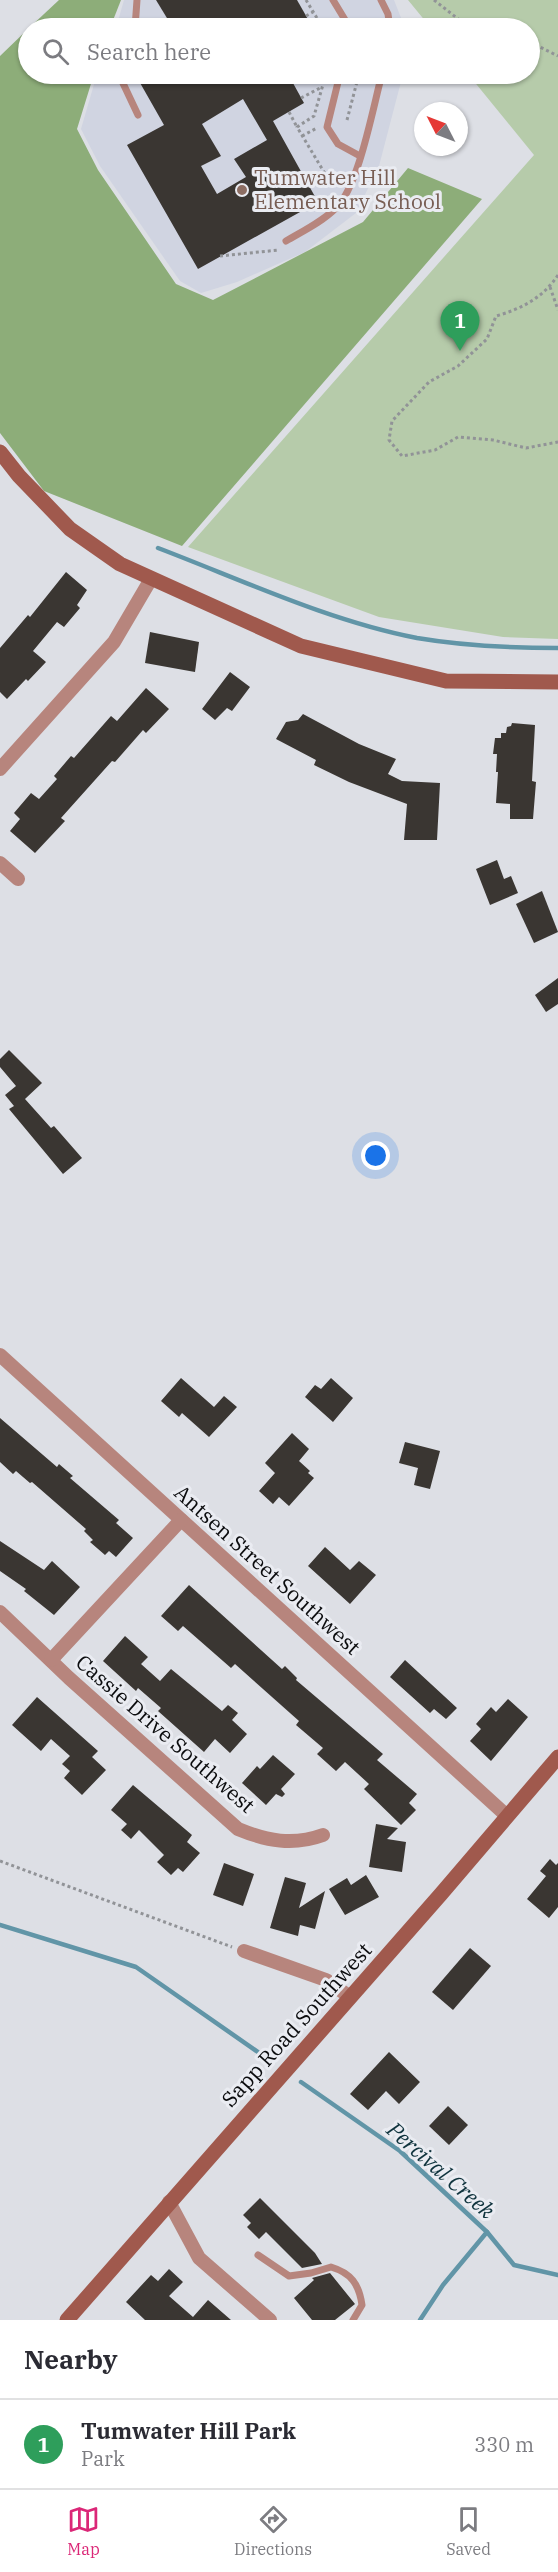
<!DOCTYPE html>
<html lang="en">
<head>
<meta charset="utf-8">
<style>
  :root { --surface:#fff; --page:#f2f2f3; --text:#2b2b33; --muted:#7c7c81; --line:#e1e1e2; --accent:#db2777 }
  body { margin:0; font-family:"IBM Plex Serif",serif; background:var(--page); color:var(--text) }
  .compass { position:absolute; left:414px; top:102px; width:54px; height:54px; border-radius:50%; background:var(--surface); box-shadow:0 2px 4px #0004; rotate:312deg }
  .you { position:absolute; left:376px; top:1156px; width:21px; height:21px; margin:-15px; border:4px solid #fff; border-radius:50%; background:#1a73e8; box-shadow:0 0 0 9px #1a73e833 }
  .badge { display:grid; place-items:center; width:39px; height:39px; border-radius:50%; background:var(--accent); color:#fff; font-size:20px; font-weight:700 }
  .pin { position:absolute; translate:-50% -50px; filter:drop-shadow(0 2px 3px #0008) }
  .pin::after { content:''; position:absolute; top:32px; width:21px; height:18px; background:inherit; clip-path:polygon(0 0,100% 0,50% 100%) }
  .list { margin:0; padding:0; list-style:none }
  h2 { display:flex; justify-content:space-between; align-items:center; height:78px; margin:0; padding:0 24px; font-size:26px }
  h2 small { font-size:20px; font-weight:400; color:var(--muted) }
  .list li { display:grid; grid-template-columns:39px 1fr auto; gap:18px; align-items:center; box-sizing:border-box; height:90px; padding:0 24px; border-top:2px solid var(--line) }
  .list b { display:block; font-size:22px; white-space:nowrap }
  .list p { margin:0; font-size:20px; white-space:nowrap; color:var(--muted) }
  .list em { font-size:20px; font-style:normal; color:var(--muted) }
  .icon { flex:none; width:33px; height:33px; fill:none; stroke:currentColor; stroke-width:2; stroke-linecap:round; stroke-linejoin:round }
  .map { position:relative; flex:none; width:558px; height:2320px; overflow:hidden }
  .search { position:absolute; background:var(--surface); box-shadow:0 2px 4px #0004; left:18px; right:18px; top:18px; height:66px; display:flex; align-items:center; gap:15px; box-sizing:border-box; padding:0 21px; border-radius:33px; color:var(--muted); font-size:22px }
  .sheet { height:168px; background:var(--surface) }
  nav { display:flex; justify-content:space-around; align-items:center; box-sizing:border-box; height:84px; border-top:2px solid var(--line); background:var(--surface); font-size:16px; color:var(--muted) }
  nav a { display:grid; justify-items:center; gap:3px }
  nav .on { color:var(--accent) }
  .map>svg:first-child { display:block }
  .built { fill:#d0d4e1 }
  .green { fill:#b6cbaa }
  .forest { fill:#8dad79 }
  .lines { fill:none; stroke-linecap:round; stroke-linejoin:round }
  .stream { stroke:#6195a7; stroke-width:4.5 }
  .building { fill:#3a3632; fill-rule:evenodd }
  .path { stroke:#919397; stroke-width:3; stroke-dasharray:3 3; stroke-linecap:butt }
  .lane { stroke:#b7857d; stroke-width:7 }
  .street { stroke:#b7857d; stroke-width:14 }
  .secondary { stroke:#a0594d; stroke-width:15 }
  .education-dot { fill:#8d6e63; stroke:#eaecf2; stroke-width:2 }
  .labels { text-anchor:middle; stroke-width:6; stroke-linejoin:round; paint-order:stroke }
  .education-label { font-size:21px; fill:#785e54; stroke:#eaecf2; text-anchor:start }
  .street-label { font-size:21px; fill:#0b0c0e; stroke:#eaecf2 }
  .water-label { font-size:22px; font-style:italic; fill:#10343e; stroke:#eaecf2 }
</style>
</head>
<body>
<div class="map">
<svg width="558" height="2320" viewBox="0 0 558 2320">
  <rect width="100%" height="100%" fill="#dddfe5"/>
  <g class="built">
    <polygon points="124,0 394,0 405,28 116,28"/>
    <polygon points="97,74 403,74 379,166 356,213 305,252 237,282 201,293 180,281 100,166 81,129"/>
  </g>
  <polygon class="green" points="408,0 558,0 558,639 503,637 379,617 188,547 534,155 468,74 530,74 530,28 431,28"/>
  <g class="forest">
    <polygon points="59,0 121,0 110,28 29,28"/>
    <polygon points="28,29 28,74 94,74 77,129 98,170 176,284 213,300 363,222 408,168 482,199 182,546 44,491 0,433 0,56"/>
  </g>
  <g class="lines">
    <g class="stream">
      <path d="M 158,548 C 242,580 329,621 417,638 C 464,646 511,648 558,648"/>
      <polyline points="0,1925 136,1967 265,2057"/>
      <polyline points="301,2082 400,2151 487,2232 514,2265 558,2275"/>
      <polyline points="420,2320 443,2285 487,2232"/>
    </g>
  </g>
  <g class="building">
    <polygon points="156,0 297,0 313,28 173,28"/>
    <path d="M 135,74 L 288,74 L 304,103 L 273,121 L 318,202 L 198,269 L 127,145 L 164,125 ZM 243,99 L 267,140 L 234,159 L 246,177 L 217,194 L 201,166 L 221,156 L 202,124 Z"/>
    <polygon points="66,572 87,590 77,605 80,608 64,627 57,622 33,651 46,662 28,681 26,679 7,699 0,692 0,648 28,615 30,617"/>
    <polygon points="150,632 199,642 195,672 145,663"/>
    <polygon points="230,672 250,687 232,711 227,708 215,720 202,709"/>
    <polygon points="146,688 169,709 146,733 143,730 115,762 112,761 61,818 65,821 35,853 10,831 20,819 14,813 31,793 39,799 57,779 54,776 71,756 74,758 111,716 117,721"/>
    <polygon points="303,714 359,744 396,759 388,774 402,781 440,783 437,840 404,840 407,804 349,782 314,765 316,760 276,739 286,722 298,720"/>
    <polygon points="512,723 535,725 532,781 536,782 533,819 510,819 510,804 496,803 498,772 496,772 497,754 493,754 495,738 501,738 501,733 506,733 507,727 511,726"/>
    <polygon points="497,860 504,879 511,876 518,893 490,905 476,869"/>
    <polygon points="542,891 558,932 534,943 516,904"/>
    <polygon points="558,978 558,1004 546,1012 535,995"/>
    <polygon points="9,1050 42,1083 25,1099 51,1128 54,1126 82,1158 63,1174 9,1109 14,1106 5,1095 16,1086 0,1067 0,1059"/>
    <polygon points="181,1378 214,1407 224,1396 237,1407 209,1437 182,1413 179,1417 161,1401"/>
    <polygon points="331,1378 353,1398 333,1422 305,1397 315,1385 321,1389"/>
    <polygon points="0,1418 57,1467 59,1464 73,1476 70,1478 119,1520 116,1523 133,1538 116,1557 109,1551 105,1555 90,1542 93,1540 84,1531 86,1529 32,1482 30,1483 16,1471 13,1474 0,1462"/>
    <polygon points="292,1433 309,1449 299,1461 310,1471 308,1473 314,1478 289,1506 279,1497 273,1504 259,1491 275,1473 265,1463"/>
    <polygon points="405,1442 440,1451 430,1489 414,1485 418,1468 399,1463"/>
    <polygon points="0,1541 44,1570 52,1561 80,1587 54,1615 24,1591 26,1589 0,1571"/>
    <polygon points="325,1547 350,1570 359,1561 376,1575 350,1604 308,1566"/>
    <polygon points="189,1585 282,1669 285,1666 297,1678 296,1680 383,1754 377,1760 417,1794 409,1803 416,1810 401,1825 364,1789 369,1784 345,1762 336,1771 317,1754 323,1748 296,1725 299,1721 235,1664 231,1668 183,1626 178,1631 161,1616"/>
    <polygon points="125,1636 148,1657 141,1664 160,1681 171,1669 222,1711 228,1705 238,1713 232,1720 247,1734 230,1753 215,1739 204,1752 158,1711 161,1708 138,1688 136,1691 103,1661"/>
    <polygon points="405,1660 457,1708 446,1719 434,1709 430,1713 390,1677"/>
    <polygon points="37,1697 98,1751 92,1757 106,1770 82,1795 64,1778 70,1771 62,1764 70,1756 51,1739 41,1751 12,1725"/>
    <polygon points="508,1699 528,1717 491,1761 470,1741 481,1729 476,1724 491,1707 496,1712"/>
    <polygon points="273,1755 295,1774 281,1789 285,1794 282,1797 276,1794 266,1805 242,1783 257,1766 260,1769"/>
    <polygon points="133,1785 192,1835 187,1842 200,1853 183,1872 178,1868 171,1875 157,1862 164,1855 139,1830 131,1839 121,1830 127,1824 111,1810"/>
    <polygon points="376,1824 398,1828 387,1839 406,1842 402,1872 369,1867"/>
    <polygon points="550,1859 556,1865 558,1863 558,1907 549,1918 527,1899 546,1876 540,1871"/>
    <polygon points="224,1863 254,1874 243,1906 213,1895"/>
    <polygon points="366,1875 379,1897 345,1915 329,1889 347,1878 351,1885"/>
    <polygon points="285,1877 306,1883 299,1908 325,1891 315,1929 300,1925 298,1936 270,1928"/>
    <polygon points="470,1948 491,1966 453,2010 432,1992"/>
    <polygon points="389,2052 420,2082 399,2104 386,2091 368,2110 350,2094"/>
    <polygon points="448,2106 468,2125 449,2145 429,2126"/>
    <polygon points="260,2198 315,2253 322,2264 302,2268 266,2232 259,2239 247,2227 251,2223 243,2215"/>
    <polygon points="169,2269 183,2282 169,2296 193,2317 208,2300 231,2320 145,2320 126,2302 151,2275 158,2281"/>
    <polygon points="330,2273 355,2304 335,2320 312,2320 294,2298 314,2280 312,2278"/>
  </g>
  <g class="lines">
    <g class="path">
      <polyline points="306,0 323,28"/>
      <polyline points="434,0 462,22 483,28"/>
      <polyline points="306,16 313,12"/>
      <polyline points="530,42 558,56"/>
      <polyline points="297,74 309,77"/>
      <polyline points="301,98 322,87"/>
      <polyline points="289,112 297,127"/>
      <polyline points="347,120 359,74"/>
      <polyline points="302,136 317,128"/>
      <polyline points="310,187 327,177 297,127 314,116 326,74"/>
      <polyline points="220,256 279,250"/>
      <path d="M 558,275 C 543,298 521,309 496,316 L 487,339 L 458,366 L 429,382 L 392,421 L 389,440 L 402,456 L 435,450 L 458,437 L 493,440 L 526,448 L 558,442"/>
      <polyline points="550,287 558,310"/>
      <polyline points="0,1861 232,1947"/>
    </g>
    <g class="lane">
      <polyline points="333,0 350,28"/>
      <polyline points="381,0 388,14 390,28"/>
      <polyline points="135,28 137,0"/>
      <polyline points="122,74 121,79 138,115"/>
      <polyline points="340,74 327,127 338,144 360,156"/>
      <path d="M 286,241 C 303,231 322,222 336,208 C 359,186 373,107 382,74"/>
      <path d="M 258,2255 L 289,2276 L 311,2273 L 331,2267 C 351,2273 359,2284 362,2305 L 353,2320"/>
    </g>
    <g class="street">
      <polyline points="0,769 114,642 151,579"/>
      <polyline points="0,863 18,879"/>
      <polyline points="0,1355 506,1815"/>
      <path d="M 0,1612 L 69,1678 L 238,1829 C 267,1841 293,1846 323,1835"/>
      <polyline points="51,1660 181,1520"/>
      <polyline points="244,1951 326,1980 350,1997"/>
      <polyline points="169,2202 199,2258 270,2320"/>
    </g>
    <g class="secondary">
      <polyline points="0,452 19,476 70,529 120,564 301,646 446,681 558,682"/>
      <polyline points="67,2320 441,1894 558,1757"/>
    </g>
  </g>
  <circle class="education-dot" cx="242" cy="190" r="6"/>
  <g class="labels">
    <g class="education-label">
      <text x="254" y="185">Tumwater Hill<tspan x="254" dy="24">Elementary School</tspan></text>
    </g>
    <g class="street-label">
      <text transform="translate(267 1570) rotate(42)" y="7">Antsen Street Southwest</text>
      <text transform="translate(165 1734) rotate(41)" y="7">Cassie Drive Southwest</text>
      <text transform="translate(297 2025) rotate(-48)" y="7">Sapp Road Southwest</text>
    </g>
    <g class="water-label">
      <text transform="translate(441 2170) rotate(41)" y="8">Percival Creek</text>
    </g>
  </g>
</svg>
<svg class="compass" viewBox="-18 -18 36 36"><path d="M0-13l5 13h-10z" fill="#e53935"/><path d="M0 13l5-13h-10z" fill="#7c7c81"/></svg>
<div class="you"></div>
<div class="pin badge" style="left:460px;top:351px;background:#2e9e5b">1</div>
<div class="search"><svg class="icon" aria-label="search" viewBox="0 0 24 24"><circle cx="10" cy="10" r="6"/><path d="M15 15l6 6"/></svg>Search here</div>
</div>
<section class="sheet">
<h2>Nearby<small></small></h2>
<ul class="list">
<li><span class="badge" style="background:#2e9e5b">1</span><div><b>Tumwater Hill Park</b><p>Park</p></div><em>330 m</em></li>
</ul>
</section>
<nav>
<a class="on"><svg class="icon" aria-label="map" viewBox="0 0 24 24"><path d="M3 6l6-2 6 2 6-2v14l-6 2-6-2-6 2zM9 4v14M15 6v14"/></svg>Map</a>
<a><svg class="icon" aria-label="directions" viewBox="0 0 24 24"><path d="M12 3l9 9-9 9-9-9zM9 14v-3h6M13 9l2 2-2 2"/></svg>Directions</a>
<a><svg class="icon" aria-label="saved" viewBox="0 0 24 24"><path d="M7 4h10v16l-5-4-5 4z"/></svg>Saved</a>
</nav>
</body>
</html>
